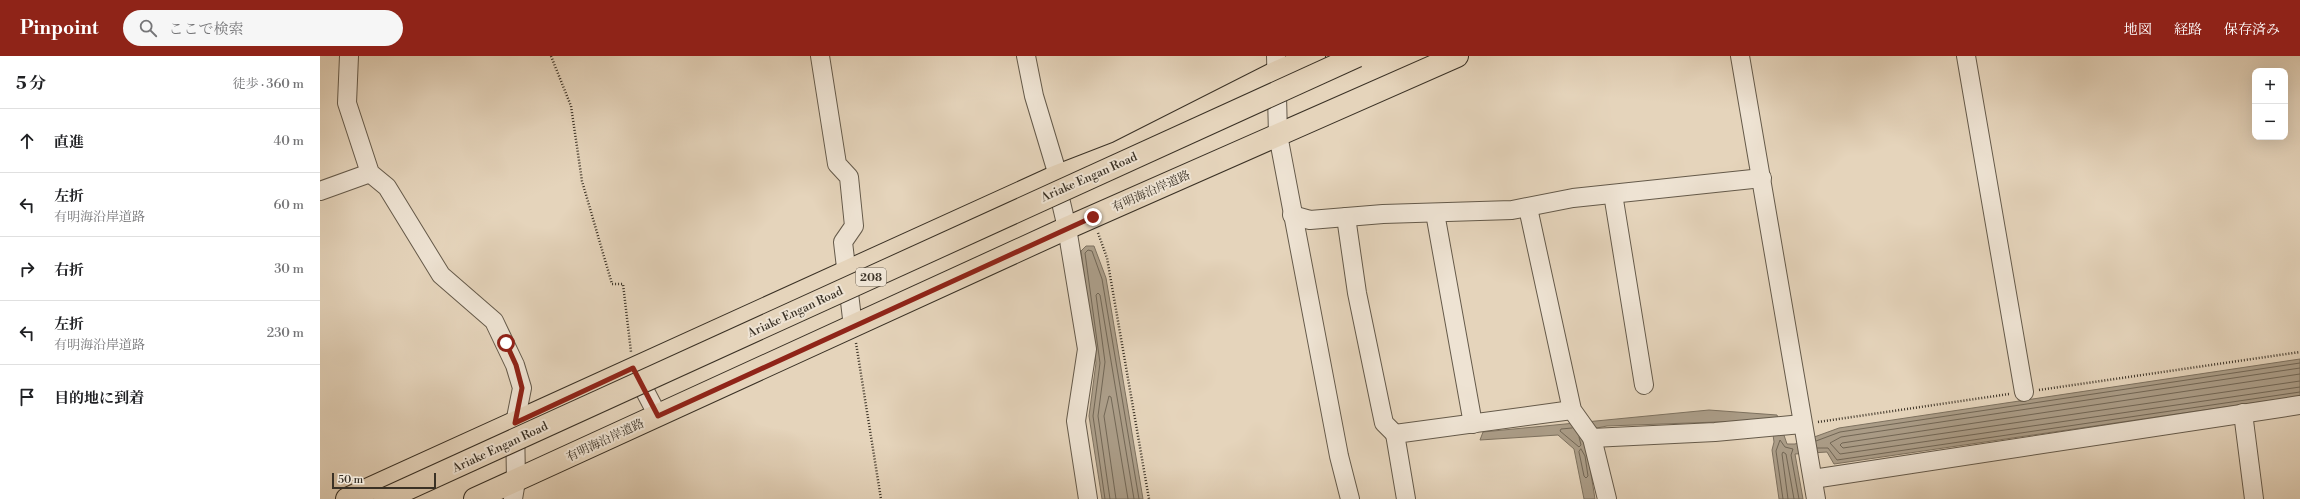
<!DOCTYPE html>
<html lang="ja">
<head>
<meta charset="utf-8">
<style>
  :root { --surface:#fff; --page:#f6f6f6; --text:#202124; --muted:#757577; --line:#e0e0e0; --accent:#8f2418 }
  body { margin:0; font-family:"Libre Bodoni","Noto Serif JP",serif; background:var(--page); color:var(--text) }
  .controls { position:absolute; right:12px; top:12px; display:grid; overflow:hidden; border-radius:8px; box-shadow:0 4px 16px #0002 }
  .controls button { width:36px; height:36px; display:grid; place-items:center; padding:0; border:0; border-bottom:1px solid var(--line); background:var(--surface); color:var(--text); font:20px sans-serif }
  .scale { position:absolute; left:12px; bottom:10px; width:104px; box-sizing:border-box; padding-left:4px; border:2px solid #3a3125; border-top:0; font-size:11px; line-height:14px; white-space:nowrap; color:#3a3125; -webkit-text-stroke:3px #eee3d3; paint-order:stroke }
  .stop { position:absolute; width:12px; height:12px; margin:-9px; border:3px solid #8f2418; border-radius:50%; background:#fff }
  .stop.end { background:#8f2418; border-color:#fff; box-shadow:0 1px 4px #0008 }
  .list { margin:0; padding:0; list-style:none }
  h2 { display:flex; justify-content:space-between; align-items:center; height:52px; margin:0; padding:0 16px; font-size:17px }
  h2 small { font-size:13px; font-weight:400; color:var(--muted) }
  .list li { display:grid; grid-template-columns:26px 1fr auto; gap:12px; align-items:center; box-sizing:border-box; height:64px; padding:0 16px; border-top:1px solid var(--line) }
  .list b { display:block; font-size:15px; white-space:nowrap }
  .list p { margin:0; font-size:13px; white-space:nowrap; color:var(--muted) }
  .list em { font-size:13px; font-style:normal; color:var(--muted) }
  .icon { flex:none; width:22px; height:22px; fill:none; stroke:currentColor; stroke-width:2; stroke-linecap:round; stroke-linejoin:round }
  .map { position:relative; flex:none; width:1980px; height:443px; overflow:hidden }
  header { display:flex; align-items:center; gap:24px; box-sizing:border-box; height:56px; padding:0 20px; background:var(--accent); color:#fff }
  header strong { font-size:19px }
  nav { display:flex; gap:22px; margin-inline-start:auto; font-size:14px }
  .search { width:280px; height:36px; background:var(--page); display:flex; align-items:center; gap:10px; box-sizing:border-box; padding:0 14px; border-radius:22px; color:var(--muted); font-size:15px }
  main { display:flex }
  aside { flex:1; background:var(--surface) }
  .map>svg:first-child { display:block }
  .water { fill:#ab9d88; stroke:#7e7260 }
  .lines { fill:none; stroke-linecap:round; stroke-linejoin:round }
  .shore { stroke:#726756; stroke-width:1 }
  .minor-casing { stroke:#655a4a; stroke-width:20 }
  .major-casing { stroke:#3a3125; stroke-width:24 }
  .path { stroke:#3a3125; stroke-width:2.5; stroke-dasharray:1 2; stroke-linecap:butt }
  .minor { stroke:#eee3d3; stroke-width:18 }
  .major { stroke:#e5d4bb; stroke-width:22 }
  .highway-bridge-casing { stroke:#3a3125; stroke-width:24; stroke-linecap:butt }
  .highway-bridge { stroke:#e5d4bb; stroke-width:22 }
  .route { stroke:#8f2418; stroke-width:5 }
  .labels { text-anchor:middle; stroke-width:4; stroke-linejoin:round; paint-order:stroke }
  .shield { fill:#eee3d3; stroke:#706659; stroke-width:1 }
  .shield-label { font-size:11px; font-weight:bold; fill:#3a3125 }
  .street-label { font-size:12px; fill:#3a3125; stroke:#eee3d3 }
</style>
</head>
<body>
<header>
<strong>Pinpoint</strong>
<div class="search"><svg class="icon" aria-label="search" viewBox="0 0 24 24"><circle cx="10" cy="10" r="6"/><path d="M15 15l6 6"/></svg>ここで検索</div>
<nav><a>地図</a><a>経路</a><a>保存済み</a></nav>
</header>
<main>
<aside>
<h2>5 分<small>徒歩 · 360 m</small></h2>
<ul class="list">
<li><svg class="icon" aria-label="ahead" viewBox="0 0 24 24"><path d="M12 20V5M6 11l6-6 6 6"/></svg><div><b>直進</b></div><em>40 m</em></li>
<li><svg class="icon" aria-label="left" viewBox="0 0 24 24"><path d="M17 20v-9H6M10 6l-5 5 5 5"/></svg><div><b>左折</b><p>有明海沿岸道路</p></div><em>60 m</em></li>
<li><svg class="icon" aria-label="right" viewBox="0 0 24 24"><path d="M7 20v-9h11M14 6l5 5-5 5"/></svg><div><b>右折</b></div><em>30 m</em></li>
<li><svg class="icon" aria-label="left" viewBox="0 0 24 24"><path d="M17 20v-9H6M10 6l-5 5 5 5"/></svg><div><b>左折</b><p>有明海沿岸道路</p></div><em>230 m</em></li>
<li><svg class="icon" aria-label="arrive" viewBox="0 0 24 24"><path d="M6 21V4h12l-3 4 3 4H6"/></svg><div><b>目的地に到着</b></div></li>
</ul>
</aside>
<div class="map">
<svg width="1980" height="443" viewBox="0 0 1980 443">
  <rect width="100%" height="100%" fill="#e5d4bb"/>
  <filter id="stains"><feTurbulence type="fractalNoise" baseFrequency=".005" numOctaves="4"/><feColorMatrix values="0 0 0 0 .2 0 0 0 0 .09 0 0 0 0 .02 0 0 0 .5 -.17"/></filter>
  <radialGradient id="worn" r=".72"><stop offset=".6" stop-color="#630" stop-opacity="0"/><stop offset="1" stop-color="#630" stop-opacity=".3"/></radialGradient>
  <g class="water">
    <polygon points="766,190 774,190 786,222 823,443 782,443 769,360 776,307 761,195"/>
    <polygon points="1980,303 1980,340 1514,408 1507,396 1475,398 1483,443 1459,443 1452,394 1454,386 1451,364 1287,370 1261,375 1268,399 1275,443 1264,443 1254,393 1238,379 1160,384 1163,376 1389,354 1457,359 1467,388 1475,388 1519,372"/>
  </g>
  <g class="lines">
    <g class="shore">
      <polyline points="1980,312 1521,381 1510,387 1520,398 1980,331"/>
      <polyline points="1980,318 1522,387 1520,389 1523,392 1980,325"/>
      <polyline points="1252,372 1241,373 1240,375 1259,391 1261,389 1259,381"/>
      <polyline points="1496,385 1520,376 1980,307"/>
      <polyline points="1497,392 1508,392 1517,404 1980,336"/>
      <polygon points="1261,393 1265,400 1268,420 1266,422 1264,420 1259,396"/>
      <polyline points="785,443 773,360 780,307 765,197 768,194 772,195 782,223 819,443"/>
      <polyline points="790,443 778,360 785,306 776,239 778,237 780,239 814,443"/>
      <polyline points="796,443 784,360 789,340 791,341 808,443"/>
      <polyline points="1463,443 1456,395 1460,384 1465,391 1473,393 1471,399 1479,443"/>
      <polyline points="1468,443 1462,398 1463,396 1466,398 1474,443"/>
    </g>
    <defs>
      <g id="minor">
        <polyline points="29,0 27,47 50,117 67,131 121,219 174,265 195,309 202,332 195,367 196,425 193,443"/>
        <polyline points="500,0 517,108 529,121 534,170 523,186 533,271"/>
        <polyline points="706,0 714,40 736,113 735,121 747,172 767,293 756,365 768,443"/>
        <polyline points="956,0 958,79 1019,400 1030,443"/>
        <polyline points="1420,0 1496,443"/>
        <polyline points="1646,0 1704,336"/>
        <polyline points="0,135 50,117"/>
        <polyline points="1293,138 1324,329"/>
        <polyline points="1208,152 1252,354 1272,382 1287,443"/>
        <polyline points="1115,157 1153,368"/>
        <polyline points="972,159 990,164 1063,158 1192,154 1253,142 1442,122"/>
        <polyline points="1026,161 1037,237 1061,353 1064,367 1075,378"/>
        <polyline points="314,314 338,360"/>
        <polyline points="1923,357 1934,443"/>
        <polyline points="1272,382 1395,376 1482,368"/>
        <polyline points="1493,423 1980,349"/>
        <polyline points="1086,443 1075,378 1252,354"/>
      </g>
      <g id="major">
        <polyline points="27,443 735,121 797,97 957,16 994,0"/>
        <polyline points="155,443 747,172 1137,0"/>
      </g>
    </defs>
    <use href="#minor" class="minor-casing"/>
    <use href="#major" class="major-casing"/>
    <g class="path">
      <polyline points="231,0 251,50 262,125 292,228 303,228 311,296"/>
      <polyline points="778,177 787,202 829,443"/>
      <polyline points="536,287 561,443"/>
      <polyline points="1719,334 1980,296"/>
      <polyline points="1498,366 1689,338"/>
    </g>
    <use href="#minor" class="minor"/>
    <use href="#major" class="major"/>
    <defs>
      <polyline id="highway-bridge" points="65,443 1037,0"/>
    </defs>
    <use href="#highway-bridge" class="highway-bridge-casing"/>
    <use href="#highway-bridge" class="highway-bridge"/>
  </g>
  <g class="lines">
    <polyline class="route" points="186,287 196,309 202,332 195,367 313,312 338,360 773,161"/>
  </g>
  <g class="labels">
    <rect class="shield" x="536" y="212" width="30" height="18" rx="3"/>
    <g class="shield-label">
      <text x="551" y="225">208</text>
    </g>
    <g class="street-label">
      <text transform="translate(769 121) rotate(-24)" y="4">Ariake Engan Road</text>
      <text transform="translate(831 135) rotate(-24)" y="4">有明海沿岸道路</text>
      <text transform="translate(475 256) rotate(-25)" y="4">Ariake Engan Road</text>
      <text transform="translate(285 384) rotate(-25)" y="4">有明海沿岸道路</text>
      <text transform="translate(180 391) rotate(-25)" y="4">Ariake Engan Road</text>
    </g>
  </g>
  <rect width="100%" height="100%" filter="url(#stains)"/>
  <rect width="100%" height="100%" fill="url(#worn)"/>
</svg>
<div class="controls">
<button>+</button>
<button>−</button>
</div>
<div class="scale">50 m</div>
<div class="stop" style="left:186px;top:287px"></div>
<div class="stop end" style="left:773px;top:161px"></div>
</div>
</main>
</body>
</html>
